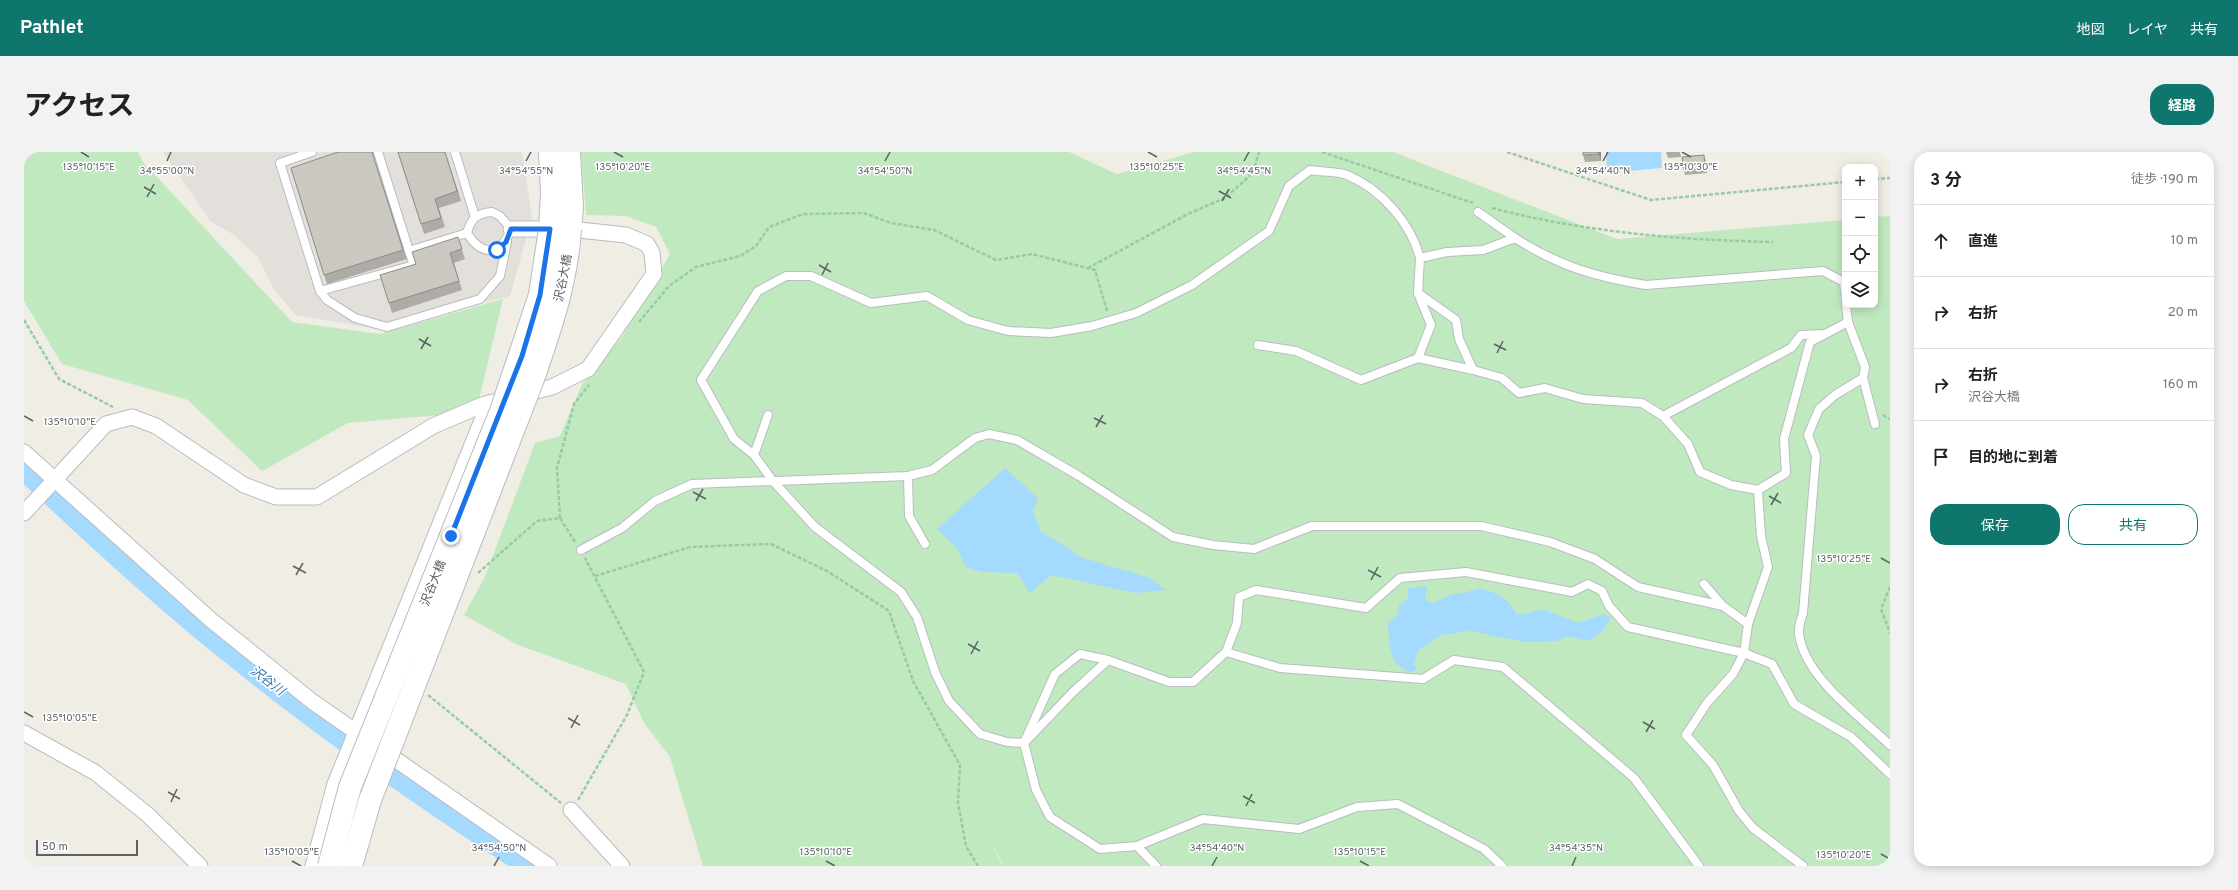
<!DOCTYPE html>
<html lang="ja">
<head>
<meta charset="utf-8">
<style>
  :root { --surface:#fff; --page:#f2f2f2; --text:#222; --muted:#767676; --line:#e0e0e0; --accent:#0f766e }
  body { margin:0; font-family:Overpass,"Noto Sans JP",sans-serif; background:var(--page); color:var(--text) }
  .controls { position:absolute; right:12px; top:12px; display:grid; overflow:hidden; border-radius:8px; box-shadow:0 2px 10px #0003 }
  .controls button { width:36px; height:36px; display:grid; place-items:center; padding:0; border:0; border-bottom:1px solid var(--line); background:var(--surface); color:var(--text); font:20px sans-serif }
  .scale { position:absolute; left:12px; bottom:10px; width:102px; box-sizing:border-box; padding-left:4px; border:2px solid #5c6166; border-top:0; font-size:11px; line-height:14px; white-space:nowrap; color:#5c6166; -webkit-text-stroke:3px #fff; paint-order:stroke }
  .stop { position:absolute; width:12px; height:12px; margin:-9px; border:3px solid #1a73e8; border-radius:50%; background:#fff }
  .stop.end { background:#1a73e8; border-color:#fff; box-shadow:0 1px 4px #0008 }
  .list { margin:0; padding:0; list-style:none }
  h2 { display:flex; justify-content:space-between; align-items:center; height:52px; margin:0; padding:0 16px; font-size:17px }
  h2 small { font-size:13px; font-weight:400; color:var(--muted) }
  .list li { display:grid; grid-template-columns:26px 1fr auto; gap:12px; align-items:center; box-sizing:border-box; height:72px; padding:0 16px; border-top:1px solid var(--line) }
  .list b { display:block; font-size:15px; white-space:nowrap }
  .list p { margin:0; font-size:13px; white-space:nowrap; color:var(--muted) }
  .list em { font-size:13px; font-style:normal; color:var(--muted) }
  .actions { display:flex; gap:8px; padding:12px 16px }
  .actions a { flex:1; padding:9px 0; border:1px solid var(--accent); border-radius:16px; text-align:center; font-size:14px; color:var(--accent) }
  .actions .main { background:var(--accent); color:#fff }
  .icon { flex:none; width:22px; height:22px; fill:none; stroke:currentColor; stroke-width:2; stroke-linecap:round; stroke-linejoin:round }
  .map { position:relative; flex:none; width:1866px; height:714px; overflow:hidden; border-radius:16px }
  header { display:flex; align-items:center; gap:24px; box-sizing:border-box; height:56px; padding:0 20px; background:var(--accent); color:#fff }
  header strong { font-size:19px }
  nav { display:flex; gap:22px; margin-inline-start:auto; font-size:14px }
  .intro { display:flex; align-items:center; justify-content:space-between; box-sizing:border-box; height:96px; padding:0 24px }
  h1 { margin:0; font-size:28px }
  .button { padding:10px 18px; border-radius:16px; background:var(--accent); color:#fff; font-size:14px; font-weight:700 }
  main { display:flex; gap:24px; padding:0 24px }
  aside { flex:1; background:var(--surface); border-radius:16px; box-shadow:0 2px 10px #0003 }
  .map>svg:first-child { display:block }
  .industrial { fill:#e3e0dc }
  .green { fill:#c0e9bf }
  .water { fill:#a5daff }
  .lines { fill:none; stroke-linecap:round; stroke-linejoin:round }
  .river { stroke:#a5daff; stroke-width:24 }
  .lane-casing { stroke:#b9bcc1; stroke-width:10 }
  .street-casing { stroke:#b9bcc1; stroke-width:17 }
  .secondary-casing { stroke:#b8bbc1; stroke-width:24 }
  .path { stroke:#97cba5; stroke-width:2.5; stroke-dasharray:4 2; stroke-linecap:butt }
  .lane { stroke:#fff; stroke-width:8 }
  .street { stroke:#fff; stroke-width:15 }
  .secondary { stroke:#fff; stroke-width:22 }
  .secondary-bridge-casing { stroke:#b8bbc1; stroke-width:24; stroke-linecap:butt }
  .secondary-bridge { stroke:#fff; stroke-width:22 }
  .wall { fill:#afaba6 }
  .shaded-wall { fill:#8e8b87 }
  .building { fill:#cbc7c1; stroke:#8e8b87 }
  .route { stroke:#1a73e8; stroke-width:5 }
  .ticks { fill:none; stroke:#5c6166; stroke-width:1.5 }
  .labels { text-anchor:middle; stroke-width:3; stroke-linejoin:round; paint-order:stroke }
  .street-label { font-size:12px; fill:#5c6166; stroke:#fff }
  .water-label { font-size:13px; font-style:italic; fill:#3775b0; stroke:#fff }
  .ticks-label { font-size:10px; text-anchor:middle; fill:#5c6166; stroke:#fff; stroke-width:3; stroke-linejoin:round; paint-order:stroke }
</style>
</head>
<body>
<header>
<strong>Pathlet</strong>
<nav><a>地図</a><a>レイヤ</a><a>共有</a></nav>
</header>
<div class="intro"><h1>アクセス</h1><a class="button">経路</a></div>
<main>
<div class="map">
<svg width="1866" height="714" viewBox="0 0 1866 714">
  <rect width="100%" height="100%" fill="#f0ede4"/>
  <polygon class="industrial" points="139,0 498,0 508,66 486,144 353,177 272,163 250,138 234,105 210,83 186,69"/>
  <g class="green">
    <polygon points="0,0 114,0 119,10 268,170 356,182 479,147 452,260 324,271 238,319 164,248 38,212 0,149"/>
    <polygon points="557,0 1045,0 1093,22 1170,0 1369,0 1593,87 1821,68 1821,153 1851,153 1851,65 1866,64 1866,714 980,714 961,679 979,714 679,714 646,605 620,571 602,532 492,492 440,463 461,425 511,291 536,284 558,232 597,186 646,102 632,75 602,64 562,63"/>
  </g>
  <g class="water">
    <polygon points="1582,0 1637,0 1638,16 1583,21"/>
    <polygon points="981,316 1014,346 1009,359 1017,380 1044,396 1056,405 1126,426 1142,438 1111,441 1027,423 1006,441 993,421 958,420 942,415 932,395 913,377"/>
    <path d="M 1403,434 L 1401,448 L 1409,451 L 1428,442 L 1440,441 L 1455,436 C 1470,440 1485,445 1491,461 L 1498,463 L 1509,459 L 1521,458 L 1554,471 L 1581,462 L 1586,465 C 1584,475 1575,485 1564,488 C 1559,489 1550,485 1545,484 L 1533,489 L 1501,490 L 1446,479 L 1417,483 L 1394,499 L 1390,512 L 1394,518 L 1386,520 C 1363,511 1366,493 1364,471 L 1374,463 L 1375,453 L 1384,446 L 1384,436 Z"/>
  </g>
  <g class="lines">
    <path class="river" d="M 0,316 C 67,379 135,442 206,499 C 302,577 404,648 507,714"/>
    <defs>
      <g id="lane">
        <polyline points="288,0 256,11 296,139 303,148 331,166 363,175 456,147 476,124 483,90"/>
        <polyline points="354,0 385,99 443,81"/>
        <polyline points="431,0 451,65"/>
        <path d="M 468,60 L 476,64 L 487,77 C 477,104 458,105 443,81 C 447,66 453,61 468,60 Z"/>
        <polyline points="1454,60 1491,86"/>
        <polyline points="296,139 390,113 385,99"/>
        <path d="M 1821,140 L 1820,130 L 1799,119 L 1622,133 C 1571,125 1535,114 1491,86 L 1459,98 L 1423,100 L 1396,106 C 1387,71 1357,37 1323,23 C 1313,19 1297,20 1286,18 L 1265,34 L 1245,79 L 1168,133 L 1112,161 L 1068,174 L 1027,181 L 984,179 L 944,168 L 903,144 L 847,151 L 787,124 L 762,124 L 734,139 L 677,228 L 710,287 L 730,303 L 749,329 L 791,375 L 877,440 L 893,465 L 911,520 L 925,549 L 956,582 L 983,590 L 1000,591 L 1031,522 L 1056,502 L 1084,508 L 1145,530 L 1169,530 L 1202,500 L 1213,471 L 1215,445 L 1232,438 L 1342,456 L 1376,426 L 1442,420 L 1548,440 L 1564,432 L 1578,439 L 1585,454 L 1604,475 L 1720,501 L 1748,512 L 1770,552 L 1827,585 L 1866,622"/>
        <path d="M 1822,153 L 1824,170 L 1841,215 L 1839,226 L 1811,243 L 1795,257 L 1784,283 L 1792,304 L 1779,461 C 1777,467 1774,476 1775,482 C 1781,526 1836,564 1866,593"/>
        <polyline points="1234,193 1272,199 1337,228 1394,206 1407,173 1394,141 1396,106"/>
        <polyline points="1394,206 1449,218 1435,187 1432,168 1394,141"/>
        <polyline points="1449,218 1478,226 1495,241 1521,236 1559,247 1618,251 1639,264 1664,292 1676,320 1707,333 1734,338 1762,321 1760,287 1786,190 1824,170"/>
        <polyline points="1839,226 1851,272"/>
        <polyline points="1639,264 1767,196 1777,183 1800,182"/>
        <polyline points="730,303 744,263"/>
        <polyline points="884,324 885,364 901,392"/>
        <polyline points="1734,338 1737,384 1744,415 1724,472 1720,501 1709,522 1683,551 1662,583 1689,613 1715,659 1729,676 1779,714"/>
        <polyline points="557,398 598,376 631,349 668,332 884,324 908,318 951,286 965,282 993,288 1055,324 1149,385 1189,393 1230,397 1288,374 1457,374 1526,390 1571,407 1614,435 1699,454 1724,472"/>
        <polyline points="1680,432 1699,454"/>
        <polyline points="1202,500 1256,516 1399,527 1430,508 1479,515 1610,626 1675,714"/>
        <polyline points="1084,508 1049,540 1000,591 1012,638 1026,665 1076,697 1113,694 1179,667 1275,677 1333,655 1374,652 1460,697 1478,714"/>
        <polyline points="1113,694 1132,714"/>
      </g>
      <g id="street">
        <polyline points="0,300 187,468 289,550 525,714"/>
        <polyline points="0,361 82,272 108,265 132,274 220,333 252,345 293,345 409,274 458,253 528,235 564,217 630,122 628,101 623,92 602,83 546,77 487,77"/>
        <polyline points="0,581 72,621 124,663 176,714"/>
        <polyline points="547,658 598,714"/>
        <polyline points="289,714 311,632 465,251"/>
      </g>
      <g id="secondary">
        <polyline points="526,0 528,41 526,77"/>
        <polyline points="545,0 548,55 546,77"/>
      </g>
    </defs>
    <use href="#lane" class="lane-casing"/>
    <use href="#street" class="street-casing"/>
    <use href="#secondary" class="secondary-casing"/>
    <g class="path">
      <polyline points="1298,0 1449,51"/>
      <polyline points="1483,0 1627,48 1821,30"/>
      <polyline points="1851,27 1866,26"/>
      <path d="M 1468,56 C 1560,80 1654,88 1749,90"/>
      <polyline points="1064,116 1164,62 1201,46 1229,21 1235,0"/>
      <polyline points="0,168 35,227 89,255"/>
      <polyline points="615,170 645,134 672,115 716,104 732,94 745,75 779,62 840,61 867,71 910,78 972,108 1008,102 1071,118 1083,159"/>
      <polyline points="1859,263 1866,267"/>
      <polyline points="536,366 533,316 550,252 565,233"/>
      <polyline points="454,421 513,369 536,366 551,390"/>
      <polyline points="571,424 666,395 747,392 803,419 865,459 889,529 936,613 934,651 942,694 954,714"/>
      <polyline points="1866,435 1857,457 1866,481"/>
      <polyline points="404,543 537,651"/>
      <polyline points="554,648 603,563 620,520 561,406"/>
    </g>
    <use href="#lane" class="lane"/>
    <use href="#street" class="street"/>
    <use href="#secondary" class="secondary"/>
    <defs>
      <g id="secondary-bridge">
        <polyline points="305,714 326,635 477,259 516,143 526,77"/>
        <path d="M 327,714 L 346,648 L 509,227 C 526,178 543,129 546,77"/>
      </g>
    </defs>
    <use href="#secondary-bridge" class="secondary-bridge-casing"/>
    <use href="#secondary-bridge" class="secondary-bridge"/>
  </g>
  <g class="wall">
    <polygon points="348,0 383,107 303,132 300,123"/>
    <polygon points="374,0 421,0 437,49 415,56 421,75 400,82"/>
    <polygon points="1559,0 1577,0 1577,9 1561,10 1559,3"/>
    <polygon points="1642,0 1656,0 1657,5 1644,6"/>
    <polygon points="1682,10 1683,21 1661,23 1659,16"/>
    <polygon points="437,95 441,107 430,111 438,138 368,161 365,151 392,112"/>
  </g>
  <g class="shaded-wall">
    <polygon points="421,0 437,49 433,39"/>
    <polygon points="1574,0 1577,0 1577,9 1575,2"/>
    <polygon points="1680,3 1682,10 1683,21 1681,14"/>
  </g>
  <g class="building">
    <polygon points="314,0 348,0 379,98 300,123 267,16"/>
    <polygon points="374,0 421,0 433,39 411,47 417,66 397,72"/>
    <polygon points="1559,0 1574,0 1575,2 1559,3"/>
    <polygon points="1680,3 1681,14 1659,16 1658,5"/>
    <polygon points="434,85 438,97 426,101 435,129 365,151 356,123 392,112 388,100"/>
  </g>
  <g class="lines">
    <polyline class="route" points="427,384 498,204 516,143 526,77 487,77 482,90 473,98"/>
  </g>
  <path class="ticks" d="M 57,0 L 65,5M 590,0 L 599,5M 1124,0 L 1133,5M 1658,0 L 1667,5M 143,9 L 147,0M 502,9 L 507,0M 861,9 L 866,0M 1220,9 L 1225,0M 1579,9 L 1584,0M 120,35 L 132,42M 1195,39 L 1207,46M 123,45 L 130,32M 1198,49 L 1205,37M 795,113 L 807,120M 798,123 L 804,111M 395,187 L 407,194M 1470,192 L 1482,198M 397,197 L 404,185M 1473,201 L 1479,189M 0,264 L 9,269M 1070,266 L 1082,272M 1072,275 L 1079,263M 669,340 L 682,347M 1745,344 L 1757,351M 672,349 L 679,337M 1747,353 L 1754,341M 1857,406 L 1866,411M 269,414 L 282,421M 1344,418 L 1357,425M 272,423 L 279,411M 1347,428 L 1354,415M 944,492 L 956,499M 947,502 L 954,489M 0,560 L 9,565M 544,566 L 556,573M 1619,570 L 1631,577M 547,576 L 554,563M 1622,580 L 1629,568M 144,640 L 156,647M 1219,644 L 1231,651M 147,650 L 153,637M 1222,654 L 1228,642M 1857,702 L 1866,707M 268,709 L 277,714M 802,709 L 811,714M 1336,709 L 1345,714M 470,714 L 475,705M 1188,714 L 1193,705M 1548,714 L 1552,705"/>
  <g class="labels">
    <g class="street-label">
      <text transform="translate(539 126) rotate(-79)" y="4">沢谷大橋</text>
      <text transform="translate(409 431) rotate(-68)" y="4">沢谷大橋</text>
    </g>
    <g class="water-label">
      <text transform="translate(244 528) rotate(37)" y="5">沢谷川</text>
    </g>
  </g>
  <g class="ticks-label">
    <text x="65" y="18">135°10'15"E</text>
    <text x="599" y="18">135°10'20"E</text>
    <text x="1133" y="18">135°10'25"E</text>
    <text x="1667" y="18">135°10'30"E</text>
    <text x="143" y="22">34°55'00"N</text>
    <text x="502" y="22">34°54'55"N</text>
    <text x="861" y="22">34°54'50"N</text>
    <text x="1220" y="22">34°54'45"N</text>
    <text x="1579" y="22">34°54'40"N</text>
    <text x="46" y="273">135°10'10"E</text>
    <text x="1820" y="410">135°10'25"E</text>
    <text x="46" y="569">135°10'05"E</text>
    <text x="475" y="699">34°54'50"N</text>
    <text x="1193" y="699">34°54'40"N</text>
    <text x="1552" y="699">34°54'35"N</text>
    <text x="268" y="703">135°10'05"E</text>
    <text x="802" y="703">135°10'10"E</text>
    <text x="1336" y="703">135°10'15"E</text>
    <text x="1820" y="706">135°10'20"E</text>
  </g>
</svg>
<div class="controls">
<button>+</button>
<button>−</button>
<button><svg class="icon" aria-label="locate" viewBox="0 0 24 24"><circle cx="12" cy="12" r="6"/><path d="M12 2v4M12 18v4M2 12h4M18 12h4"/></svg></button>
<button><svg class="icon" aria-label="layers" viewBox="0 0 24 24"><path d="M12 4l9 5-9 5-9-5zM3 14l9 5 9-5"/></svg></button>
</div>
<div class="scale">50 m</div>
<div class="stop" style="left:473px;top:98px"></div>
<div class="stop end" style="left:427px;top:384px"></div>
</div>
<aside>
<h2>3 分<small>徒歩 · 190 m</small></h2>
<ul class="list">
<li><svg class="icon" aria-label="ahead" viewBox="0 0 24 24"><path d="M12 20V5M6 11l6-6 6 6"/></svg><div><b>直進</b></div><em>10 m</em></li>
<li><svg class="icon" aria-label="right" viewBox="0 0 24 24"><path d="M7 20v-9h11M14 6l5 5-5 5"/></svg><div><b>右折</b></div><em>20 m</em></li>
<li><svg class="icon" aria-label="right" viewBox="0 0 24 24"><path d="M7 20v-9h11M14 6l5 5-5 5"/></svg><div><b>右折</b><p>沢谷大橋</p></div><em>160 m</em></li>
<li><svg class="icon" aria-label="arrive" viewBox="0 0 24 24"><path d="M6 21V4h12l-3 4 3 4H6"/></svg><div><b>目的地に到着</b></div></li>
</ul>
<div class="actions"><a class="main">保存</a><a>共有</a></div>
</aside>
</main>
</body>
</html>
